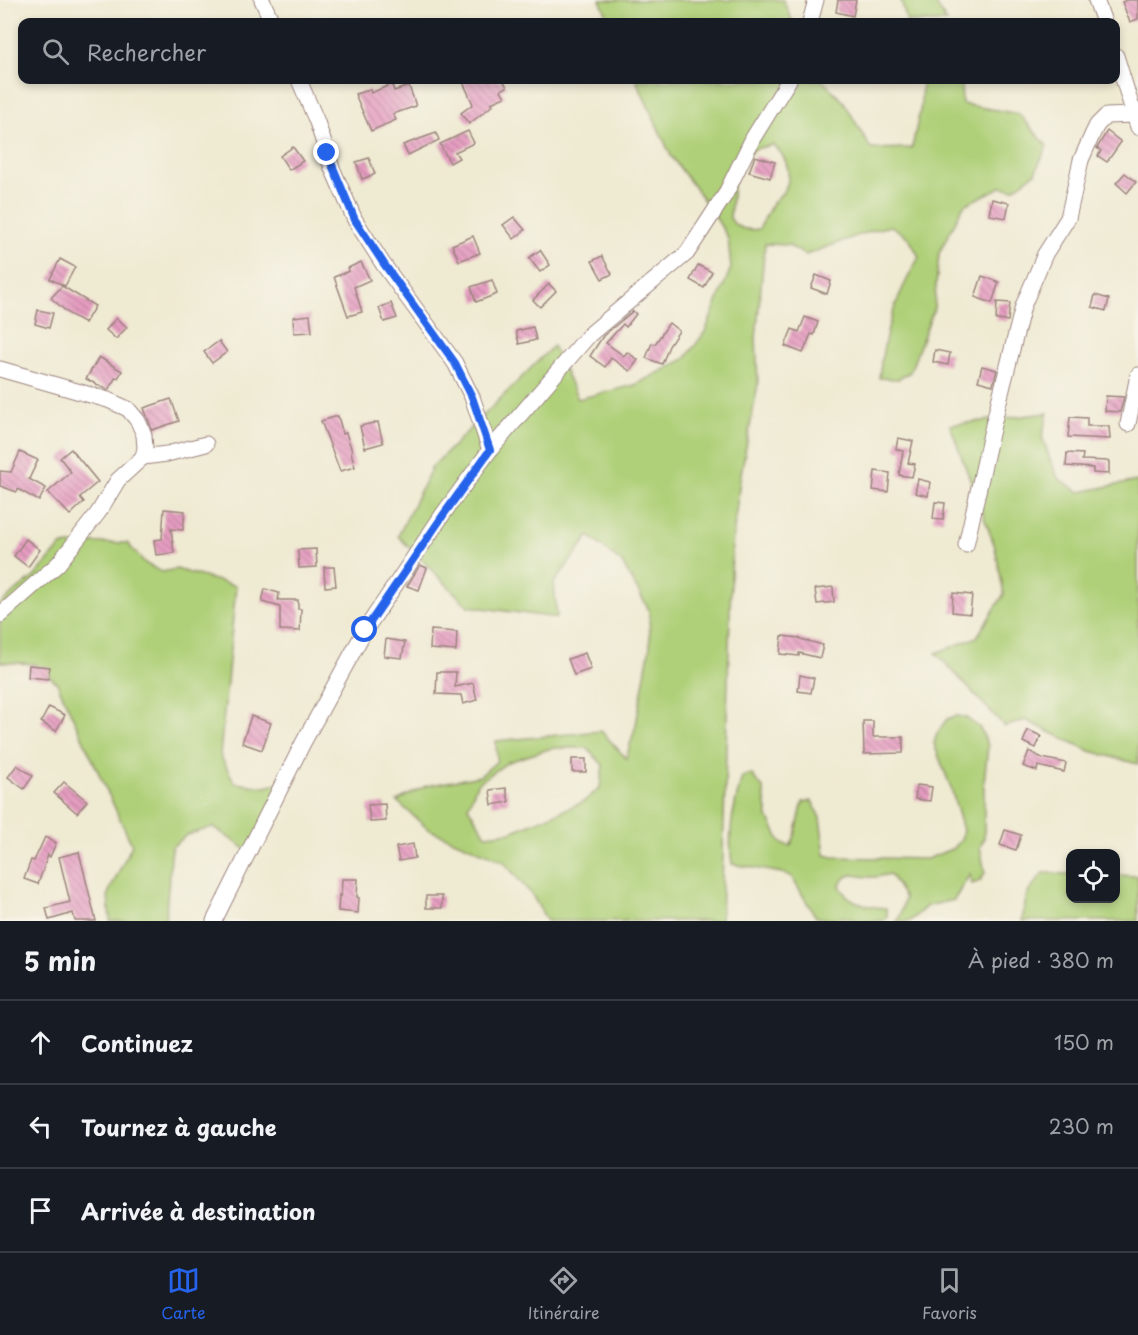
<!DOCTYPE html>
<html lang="fr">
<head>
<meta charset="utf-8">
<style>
  :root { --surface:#171b24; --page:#20242c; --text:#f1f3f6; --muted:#9ea1a6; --line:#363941; --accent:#2563eb }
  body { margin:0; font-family:"Playpen Sans",sans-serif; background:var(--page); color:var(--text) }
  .controls { position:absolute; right:18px; bottom:18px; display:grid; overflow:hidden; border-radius:12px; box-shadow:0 3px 9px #0003 }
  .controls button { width:54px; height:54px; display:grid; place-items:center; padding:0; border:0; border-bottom:2px solid var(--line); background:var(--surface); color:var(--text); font:30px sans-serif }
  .stop { position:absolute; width:18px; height:18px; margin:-14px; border:4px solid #2563eb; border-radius:50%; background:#fff }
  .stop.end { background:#2563eb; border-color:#fff; box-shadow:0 2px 6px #0008 }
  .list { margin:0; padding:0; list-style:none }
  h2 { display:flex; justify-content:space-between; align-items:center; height:78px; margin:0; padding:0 24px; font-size:26px }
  h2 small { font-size:20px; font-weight:400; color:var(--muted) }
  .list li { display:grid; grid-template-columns:39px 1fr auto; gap:18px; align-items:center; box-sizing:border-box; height:84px; padding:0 24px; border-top:2px solid var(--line) }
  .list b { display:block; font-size:22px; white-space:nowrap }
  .list em { font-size:20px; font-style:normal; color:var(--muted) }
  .icon { flex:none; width:33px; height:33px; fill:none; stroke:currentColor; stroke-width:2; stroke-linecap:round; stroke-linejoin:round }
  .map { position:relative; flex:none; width:1138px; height:921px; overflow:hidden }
  .search { position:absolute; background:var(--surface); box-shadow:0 3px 9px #0003; left:18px; right:18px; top:18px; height:66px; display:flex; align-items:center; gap:15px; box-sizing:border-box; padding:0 21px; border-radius:12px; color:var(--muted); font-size:22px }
  .sheet { height:330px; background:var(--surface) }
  nav { display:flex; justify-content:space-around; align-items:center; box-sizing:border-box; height:84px; border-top:2px solid var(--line); background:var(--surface); font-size:16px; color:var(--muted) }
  nav a { display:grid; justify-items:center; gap:3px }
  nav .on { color:var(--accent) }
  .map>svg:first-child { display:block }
  .green { fill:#afd078; stroke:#7c7852; stroke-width:1.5; fill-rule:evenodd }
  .building { fill:url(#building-back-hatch) }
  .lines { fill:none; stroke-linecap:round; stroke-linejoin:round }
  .minor-casing { stroke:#9c847e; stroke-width:17 }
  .minor { stroke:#fff; stroke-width:15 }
  .route { stroke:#2563eb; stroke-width:8 }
</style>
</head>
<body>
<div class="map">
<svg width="1138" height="921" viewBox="0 0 1138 921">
  <defs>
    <pattern id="building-back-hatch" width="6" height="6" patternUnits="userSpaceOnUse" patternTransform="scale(1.5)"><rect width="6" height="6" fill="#e69dc1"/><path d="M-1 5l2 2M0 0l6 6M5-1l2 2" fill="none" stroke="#bc7f9d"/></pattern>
  </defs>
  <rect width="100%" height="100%" fill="#f7f3e8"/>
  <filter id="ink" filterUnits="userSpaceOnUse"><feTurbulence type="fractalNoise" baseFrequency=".0167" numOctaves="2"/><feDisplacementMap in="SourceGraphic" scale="12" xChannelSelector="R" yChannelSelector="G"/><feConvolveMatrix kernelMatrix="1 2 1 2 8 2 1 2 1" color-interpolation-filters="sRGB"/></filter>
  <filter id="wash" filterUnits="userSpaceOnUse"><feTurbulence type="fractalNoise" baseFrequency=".008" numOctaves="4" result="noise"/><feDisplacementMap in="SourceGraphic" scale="24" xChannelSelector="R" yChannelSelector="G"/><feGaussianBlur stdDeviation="1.35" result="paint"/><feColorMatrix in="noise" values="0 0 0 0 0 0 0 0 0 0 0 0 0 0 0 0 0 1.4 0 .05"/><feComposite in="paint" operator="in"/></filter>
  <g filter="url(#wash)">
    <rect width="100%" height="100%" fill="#efead2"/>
    <g class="green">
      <polygon points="600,0 783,0 793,22 610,22"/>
      <polygon points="901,0 933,0 947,22 907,22"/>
      <path d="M 636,80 L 822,80 L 844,102 L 871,149 L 912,148 L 921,106 L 922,80 L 961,80 L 962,104 L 1019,114 L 1047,146 L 1035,173 L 1013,189 L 1001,187 L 964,205 L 939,253 L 934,308 L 910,372 L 899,379 L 879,378 C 885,328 894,301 919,257 L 909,238 L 891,226 C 861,232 834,245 805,255 L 788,245 L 765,244 L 756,338 L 758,384 L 740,479 L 732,546 L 721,921 L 547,921 L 532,895 L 503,861 L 428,829 L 397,801 L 426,786 L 480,776 L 497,761 L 496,741 L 601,731 L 626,758 L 636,725 L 650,646 L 649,610 L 622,563 L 589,536 L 554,583 L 557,618 L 468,606 L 398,536 L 432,467 L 553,346 L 578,399 L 635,385 L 685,359 L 705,332 L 731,268 L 728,238 L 712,211 L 671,156 ZM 773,145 C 787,156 794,177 783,192 C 780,196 776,199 773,203 C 768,211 764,220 759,229 C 747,231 736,229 730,218 L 734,173 L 754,149 ZM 552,748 L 587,748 L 603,765 L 600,788 L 583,802 L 511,832 L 486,835 L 468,807 L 477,784 L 508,762 Z"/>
      <polygon points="1048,413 1042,436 1049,457 1058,478 1079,492 1138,481 1138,764 1090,751 1025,720 1005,727 936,653 977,637 1004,594 995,547 950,425"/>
      <polygon points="94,543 127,543 146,564 162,572 176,569 236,586 220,755 235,783 265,787 281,783 275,812 276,821 247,850 213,827 187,835 172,847 165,921 110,921 108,894 132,845 57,683 35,664 0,662 0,604 35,576 61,546"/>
      <path d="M 956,716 L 965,717 L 980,728 L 988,746 L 984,782 L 984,839 L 980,847 L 985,873 L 980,881 L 972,884 L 970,874 L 954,900 L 927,906 L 910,921 L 896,921 L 900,916 L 905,898 L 890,874 C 883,875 876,878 870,877 C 855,877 850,869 840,885 C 846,903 868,907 886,908 L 887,917 L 882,921 L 860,921 L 844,917 L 826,919 L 816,917 L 791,876 L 782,873 L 732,864 C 727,833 734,806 742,777 L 751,774 L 763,788 L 768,817 L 781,843 L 790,846 C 797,837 799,815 803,802 L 812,801 L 820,818 L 825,855 L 833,857 L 927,859 L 954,848 L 961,840 L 963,830 L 951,788 L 934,744 L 936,735 L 947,719 Z"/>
      <polygon points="1043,873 1070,874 1070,898 1116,898 1116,875 1138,876 1138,921 1022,921 1027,894"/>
    </g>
    <g id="blocks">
      <g class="building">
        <polygon points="838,0 856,0 853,16 836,12"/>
        <polygon points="1127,0 1138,0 1138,19 1130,22 1122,2"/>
        <polygon points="462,80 503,80 507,87 501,90 505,97 491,103 493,105 469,124 461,113 473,104"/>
        <polygon points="392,84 394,91 409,86 416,106 393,114 396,120 371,131 355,94 370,90 371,93"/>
        <polygon points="468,131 474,143 455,152 459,158 450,163 440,144"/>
        <polygon points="1107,131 1121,142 1107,162 1098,156 1101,151 1097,148"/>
        <polygon points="436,133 439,140 408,155 403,145"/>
        <polygon points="293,147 303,161 289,170 280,156"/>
        <polygon points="755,156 775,162 770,178 749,172"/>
        <polygon points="369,158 375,174 362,179 356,162"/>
        <polygon points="1125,173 1136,182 1127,193 1116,183"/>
        <polygon points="992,199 1009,203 1006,218 989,215"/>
        <polygon points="514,217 525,230 514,239 503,225"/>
        <polygon points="473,236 480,253 459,261 452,245"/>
        <polygon points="540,250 550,265 540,272 529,258"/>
        <polygon points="602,256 612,274 602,279 592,261"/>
        <polygon points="60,259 75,267 65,286 50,279"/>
        <polygon points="361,262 370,280 354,287 362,312 348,316 334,277 349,271 348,268"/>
        <polygon points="698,265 712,272 704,288 690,280"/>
        <polygon points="816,275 831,281 827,294 811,288"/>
        <polygon points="982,276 999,282 992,303 975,297"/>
        <polygon points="492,280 497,294 476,302 471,287"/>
        <polygon points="549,284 556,291 540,307 533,300"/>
        <polygon points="62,286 95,306 85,323 69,314 51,298"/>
        <polygon points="1095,295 1109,299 1106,311 1092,307"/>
        <polygon points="997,302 1010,303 1008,321 996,320"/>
        <polygon points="391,303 397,318 384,322 379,308"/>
        <polygon points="38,310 53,313 49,328 35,324"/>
        <polygon points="633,311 636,314 626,327 623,324 606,343 624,356 627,352 638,360 630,371 611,358 605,367 590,356 603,336"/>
        <polygon points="310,315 312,332 294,333 293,317"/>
        <polygon points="805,317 818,322 814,335 811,334 803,353 785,346 792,329 799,332"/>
        <polygon points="116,318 127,327 116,339 106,330"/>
        <polygon points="669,323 679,331 669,346 662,364 646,358 652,343 655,344"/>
        <polygon points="533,327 536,340 519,344 516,331"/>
        <polygon points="219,341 227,352 212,363 204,352"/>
        <polygon points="935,350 950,353 948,365 933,362"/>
        <polygon points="99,357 122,371 118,378 116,377 108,390 86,379"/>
        <polygon points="982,366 997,370 993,385 978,381"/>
        <polygon points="1106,396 1124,397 1120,412 1105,411"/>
        <polygon points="171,399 179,421 152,430 144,408"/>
        <polygon points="338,416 343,434 346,433 352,451 351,452 355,467 340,471 321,421"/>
        <polygon points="1070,417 1087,418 1087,426 1109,426 1110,439 1068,437"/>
        <polygon points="378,422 383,443 365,448 360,426"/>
        <polygon points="898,438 913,441 908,463 915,464 912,477 899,475 903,451 896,449"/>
        <polygon points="71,449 98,482 80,497 84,502 70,515 48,492 71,472 60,458"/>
        <polygon points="20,452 38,460 29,479 46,488 39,501 18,489 17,492 0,486 0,471 11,472"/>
        <polygon points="1067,453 1083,454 1082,460 1109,461 1109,474 1093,473 1093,468 1066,466"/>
        <polygon points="875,471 890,473 888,492 873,490"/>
        <polygon points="918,479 930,482 928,496 915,493"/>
        <polygon points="935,502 945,503 943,520 933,519"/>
        <polygon points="164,509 185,511 183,530 171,529 174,553 156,555 154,540 162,539"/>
        <polygon points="26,539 40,550 28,567 14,556"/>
        <polygon points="316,549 317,567 299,568 298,550"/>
        <polygon points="420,565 427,568 419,590 407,586"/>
        <polygon points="324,567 334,567 336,586 325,587"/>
        <polygon points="833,587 834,602 817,604 815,589"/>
        <polygon points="265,589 279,593 278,600 298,600 298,609 301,609 300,631 280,630 280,607 262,602"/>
        <polygon points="953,593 972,595 970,614 952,612"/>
        <polygon points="431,630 457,632 456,651 430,649"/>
        <polygon points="782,636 800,638 800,639 823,645 820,658 799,653 799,656 780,654"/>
        <polygon points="386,639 405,642 402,658 384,656"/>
        <polygon points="585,653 591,669 574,675 568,659"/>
        <polygon points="29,665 50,667 48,679 28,677"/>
        <polygon points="437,672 456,672 455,687 473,683 477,700 463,704 461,695 436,694"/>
        <polygon points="800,675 814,678 811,693 798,691"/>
        <polygon points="49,707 65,715 56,731 41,722"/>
        <polygon points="251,716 271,723 262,750 242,743"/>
        <polygon points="863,721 873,721 873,737 903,737 903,753 864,754"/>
        <polygon points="1028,730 1041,736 1036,748 1023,742"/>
        <polygon points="1029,751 1042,758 1066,763 1064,772 1038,766 1037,771 1023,766"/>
        <rect x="572" y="759" width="14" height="13"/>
        <polygon points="17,765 33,776 24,789 8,777"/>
        <polygon points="64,782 87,801 77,813 54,793"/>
        <polygon points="917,785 932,787 930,801 915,799"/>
        <polygon points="506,788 509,802 492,805 490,790"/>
        <polygon points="385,804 386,821 370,822 368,805"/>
        <polygon points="1005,830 1021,835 1016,850 1000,845"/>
        <polygon points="45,837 56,843 50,857 48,855 38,884 24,879 31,860 34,861"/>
        <polygon points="413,844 415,858 399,861 396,847"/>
        <polygon points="79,852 96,921 75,921 73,913 49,920 46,908 70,902 59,857"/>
        <polygon points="342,879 358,879 357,897 359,898 358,913 338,911 339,895 341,896"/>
        <rect x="426" y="896" width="16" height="12"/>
      </g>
    </g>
  </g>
  <g filter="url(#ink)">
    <use href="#blocks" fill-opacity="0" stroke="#9c847e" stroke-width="1.5"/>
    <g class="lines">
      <defs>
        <g id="minor">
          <polyline points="262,0 272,22"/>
          <polyline points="1096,0 1104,22"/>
          <polyline points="810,22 816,0"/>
          <polyline points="1116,56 1138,127"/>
          <polyline points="299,80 317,122 332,168 355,220 383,264 455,363 472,397 490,450"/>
          <polyline points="0,369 108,400 128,409 138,421 144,435 145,448 143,457 118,480 98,513 58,564 0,615"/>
          <polyline points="1128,424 1138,375"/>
          <polyline points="143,457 167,454 206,444"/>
          <polyline points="966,545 993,425 1023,306 1045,254 1068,218 1081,160 1093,133 1097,125 1106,116 1135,115 1138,111"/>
          <polyline points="214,921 303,743 365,630 443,514 490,450 589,335 687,253 725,195 753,138 789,80"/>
        </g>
      </defs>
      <use href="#minor" class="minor-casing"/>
      <use href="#minor" class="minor"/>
    </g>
  </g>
  <g class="lines" filter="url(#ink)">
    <polyline class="route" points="327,153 355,220 384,264 455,363 472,397 490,450 444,514 365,630"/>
  </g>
</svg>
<div class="controls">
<button><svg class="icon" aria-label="locate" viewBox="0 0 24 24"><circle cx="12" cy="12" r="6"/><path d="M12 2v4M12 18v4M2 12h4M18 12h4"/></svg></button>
</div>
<div class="stop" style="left:365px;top:630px"></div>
<div class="stop end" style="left:327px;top:153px"></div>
<div class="search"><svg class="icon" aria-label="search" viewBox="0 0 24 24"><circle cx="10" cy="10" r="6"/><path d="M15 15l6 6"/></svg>Rechercher</div>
</div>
<section class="sheet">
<h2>5 min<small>À pied · 380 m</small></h2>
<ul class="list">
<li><svg class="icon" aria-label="ahead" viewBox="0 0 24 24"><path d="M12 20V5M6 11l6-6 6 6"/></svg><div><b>Continuez</b></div><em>150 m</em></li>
<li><svg class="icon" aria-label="left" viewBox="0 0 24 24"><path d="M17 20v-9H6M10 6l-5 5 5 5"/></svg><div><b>Tournez à gauche</b></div><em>230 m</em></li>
<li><svg class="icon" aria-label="arrive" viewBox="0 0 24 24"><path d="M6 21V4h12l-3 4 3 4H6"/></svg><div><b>Arrivée à destination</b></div></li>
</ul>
</section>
<nav>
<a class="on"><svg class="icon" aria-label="map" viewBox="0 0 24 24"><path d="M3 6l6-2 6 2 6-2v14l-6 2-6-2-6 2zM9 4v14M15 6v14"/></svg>Carte</a>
<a><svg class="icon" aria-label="directions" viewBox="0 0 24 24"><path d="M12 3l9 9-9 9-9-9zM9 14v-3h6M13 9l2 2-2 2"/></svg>Itinéraire</a>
<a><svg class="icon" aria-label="saved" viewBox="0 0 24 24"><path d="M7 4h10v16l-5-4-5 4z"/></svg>Favoris</a>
</nav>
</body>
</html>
